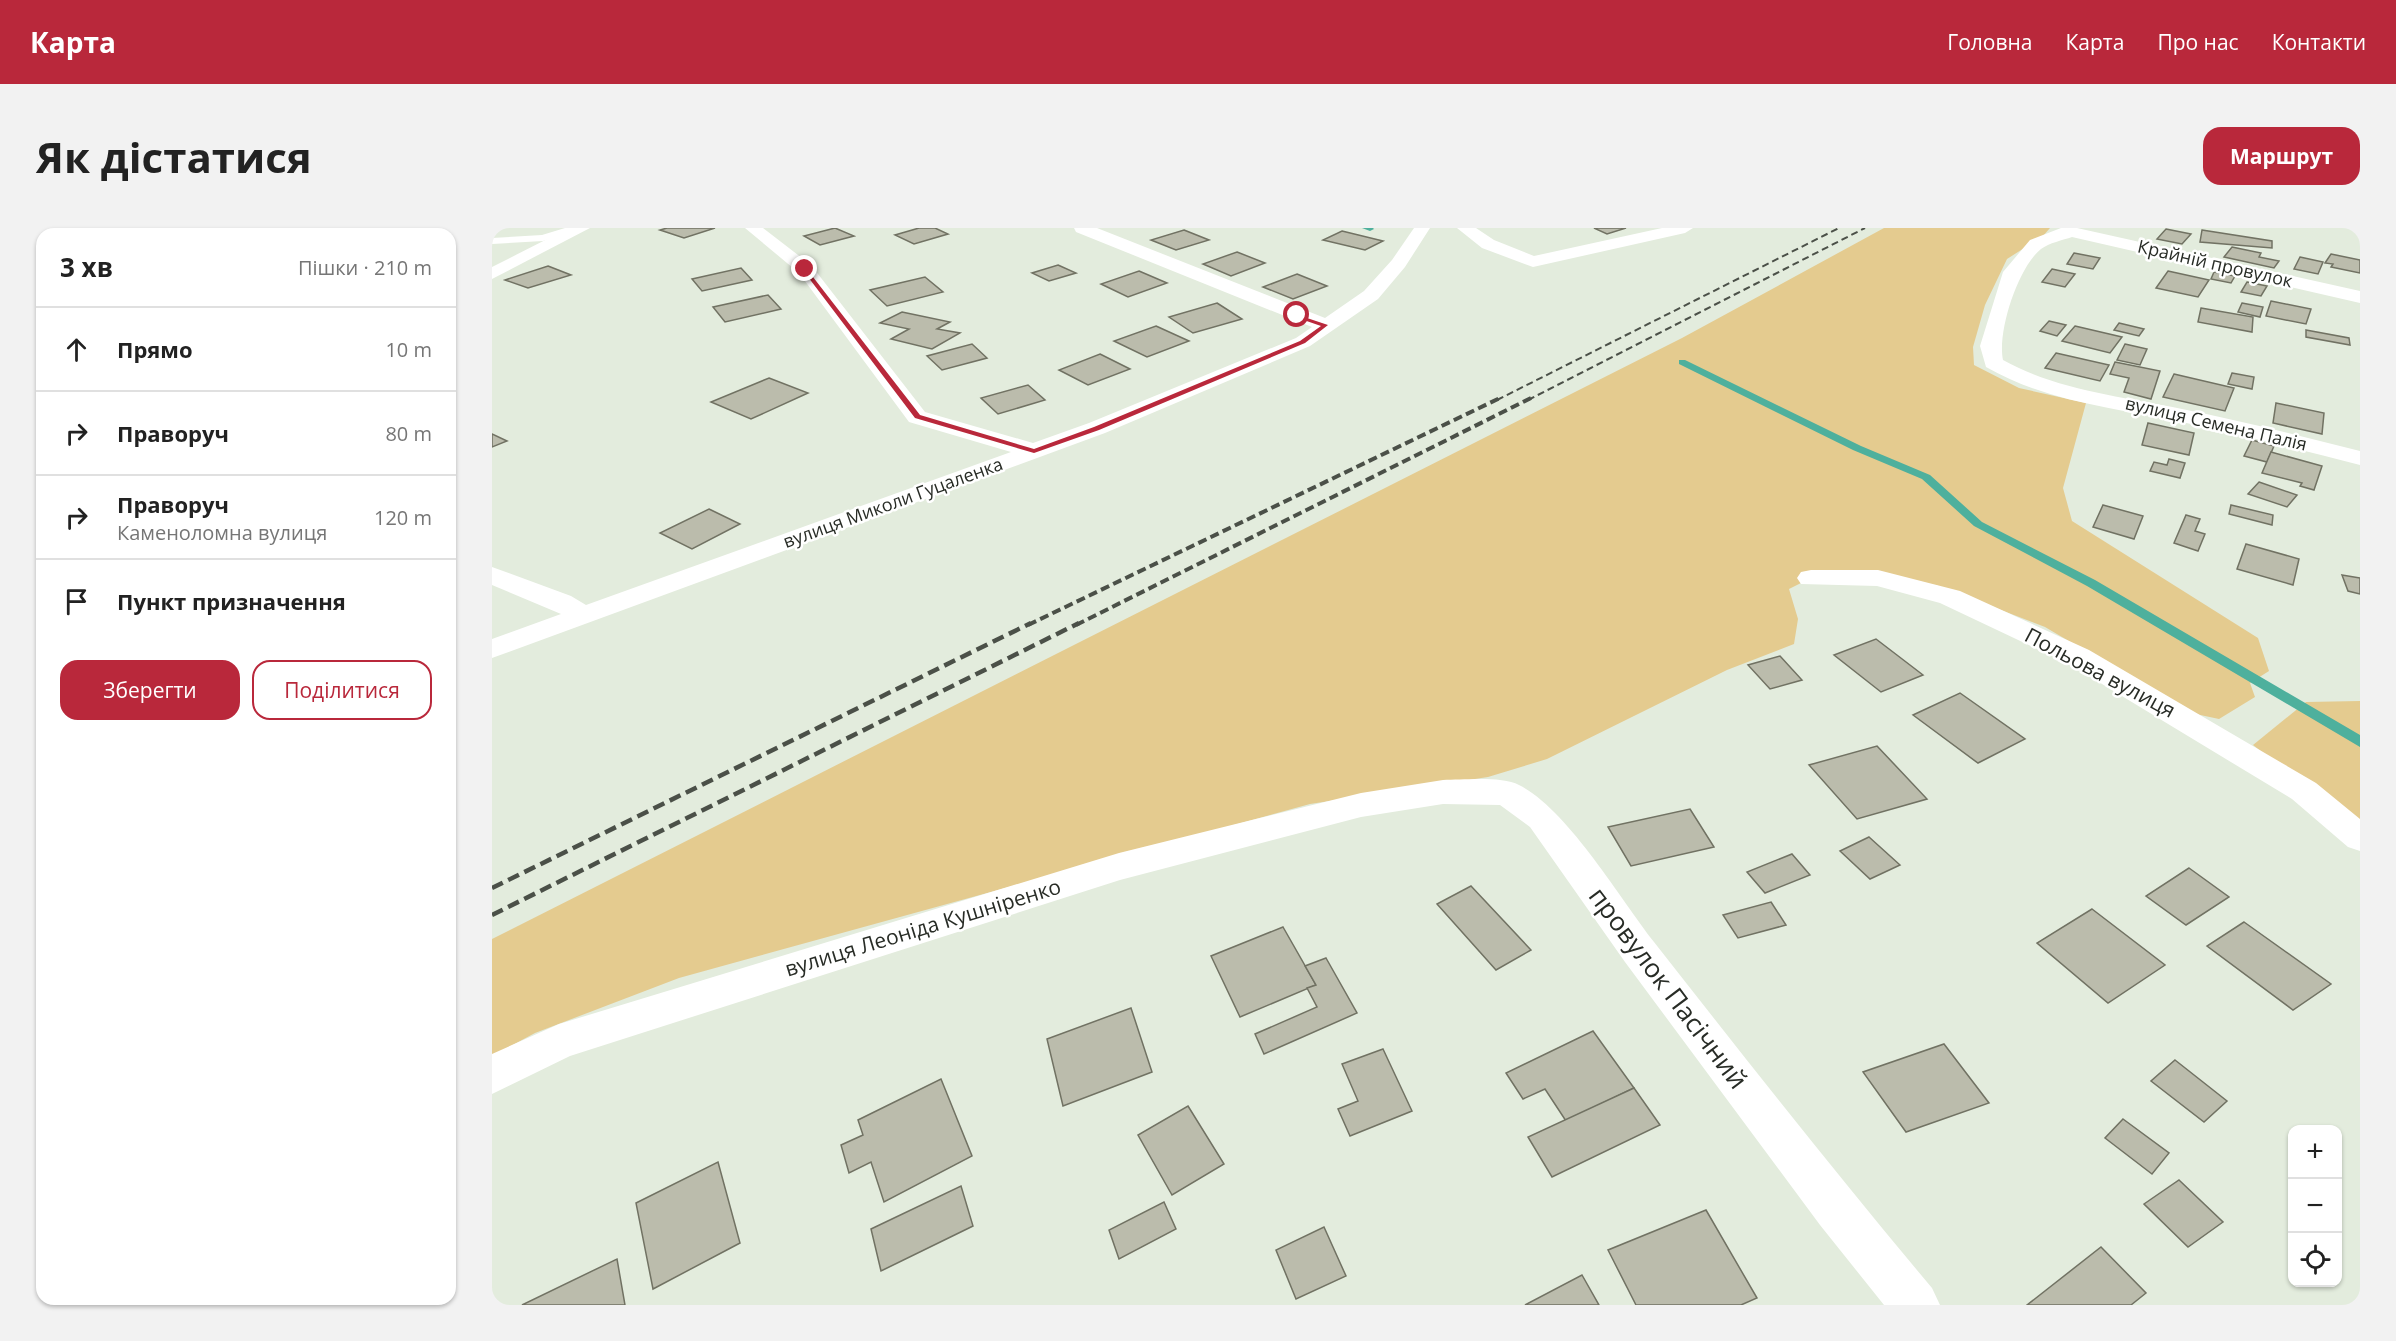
<!DOCTYPE html>
<html lang="uk">
<head>
<meta charset="utf-8">
<style>
  :root { --surface:#fff; --page:#f2f2f2; --text:#222; --muted:#767676; --line:#e0e0e0; --accent:#b9283b }
  body { margin:0; font-family:"Open Sans",sans-serif; background:var(--page); color:var(--text) }
  .controls { position:absolute; right:18px; bottom:18px; display:grid; overflow:hidden; border-radius:12px; box-shadow:0 2px 4px #0004 }
  .controls button { width:54px; height:54px; display:grid; place-items:center; padding:0; border:0; border-bottom:2px solid var(--line); background:var(--surface); color:var(--text); font:30px sans-serif }
  .stop { position:absolute; width:18px; height:18px; margin:-14px; border:4px solid #b9283b; border-radius:50%; background:#fff }
  .stop.end { background:#b9283b; border-color:#fff; box-shadow:0 2px 6px #0008 }
  .list { margin:0; padding:0; list-style:none }
  h2 { display:flex; justify-content:space-between; align-items:center; height:78px; margin:0; padding:0 24px; font-size:26px }
  h2 small { font-size:20px; font-weight:400; color:var(--muted) }
  .list li { display:grid; grid-template-columns:39px 1fr auto; gap:18px; align-items:center; box-sizing:border-box; height:84px; padding:0 24px; border-top:2px solid var(--line) }
  .list b { display:block; font-size:22px; white-space:nowrap }
  .list p { margin:0; font-size:20px; white-space:nowrap; color:var(--muted) }
  .list em { font-size:20px; font-style:normal; color:var(--muted) }
  .actions { display:flex; gap:12px; padding:18px 24px }
  .actions a { flex:1; padding:14px 0; border:2px solid var(--accent); border-radius:18px; text-align:center; font-size:21px; color:var(--accent) }
  .actions .main { background:var(--accent); color:#fff }
  .icon { flex:none; width:33px; height:33px; fill:none; stroke:currentColor; stroke-width:2; stroke-linecap:round; stroke-linejoin:round }
  .map { position:relative; flex:none; width:1868px; height:1077px; overflow:hidden; border-radius:18px }
  header { display:flex; align-items:center; gap:36px; box-sizing:border-box; height:84px; padding:0 30px; background:var(--accent); color:#fff }
  header strong { font-size:28px }
  nav { display:flex; gap:33px; margin-inline-start:auto; font-size:21px }
  .intro { display:flex; align-items:center; justify-content:space-between; box-sizing:border-box; height:144px; padding:0 36px }
  h1 { margin:0; font-size:42px }
  .button { padding:15px 27px; border-radius:18px; background:var(--accent); color:#fff; font-size:21px; font-weight:700 }
  main { display:flex; gap:36px; padding:0 36px }
  aside { flex:1; background:var(--surface); border-radius:18px; box-shadow:0 2px 4px #0004 }
  .map>svg:first-child { display:block }
  .green { fill:#e4cb8f }
  .lines { fill:none; stroke-linecap:round; stroke-linejoin:round }
  .stream { fill:#4eb09d; fill-rule:evenodd }
  .building { fill:#bbbcac; stroke:#717263; stroke-width:1.5 }
  .lane { fill:#fff; fill-rule:evenodd }
  .street { fill:#fff; fill-rule:evenodd }
  .rail-far2 { stroke:#4b5048; stroke-width:2; stroke-dasharray:7 4; stroke-linecap:butt }
  .rail-far1 { stroke:#4b5048; stroke-width:4; stroke-dasharray:9 4.5; stroke-linecap:butt }
  .rail { stroke:#4b5048; stroke-width:4.5; stroke-dasharray:12 6; stroke-linecap:butt }
  .route { fill:#b9283b }
  .labels { text-anchor:middle; stroke-width:5; stroke-linejoin:round; paint-order:stroke }
  .far-street-label { font-size:18px; fill:#282c26; stroke:#fff }
  .street-label { font-size:21px; fill:#282c26; stroke:#fff }
  .near-street-label { font-size:26px; fill:#282c26; stroke:#fff }
</style>
</head>
<body>
<header>
<strong>Карта</strong>
<nav><a>Головна</a><a>Карта</a><a>Про нас</a><a>Контакти</a></nav>
</header>
<div class="intro"><h1>Як дістатися</h1><a class="button">Маршрут</a></div>
<main>
<aside>
<h2>3 хв<small>Пішки · 210 m</small></h2>
<ul class="list">
<li><svg class="icon" aria-label="ahead" viewBox="0 0 24 24"><path d="M12 20V5M6 11l6-6 6 6"/></svg><div><b>Прямо</b></div><em>10 m</em></li>
<li><svg class="icon" aria-label="right" viewBox="0 0 24 24"><path d="M7 20v-9h11M14 6l5 5-5 5"/></svg><div><b>Праворуч</b></div><em>80 m</em></li>
<li><svg class="icon" aria-label="right" viewBox="0 0 24 24"><path d="M7 20v-9h11M14 6l5 5-5 5"/></svg><div><b>Праворуч</b><p>Каменоломна вулиця</p></div><em>120 m</em></li>
<li><svg class="icon" aria-label="arrive" viewBox="0 0 24 24"><path d="M6 21V4h12l-3 4 3 4H6"/></svg><div><b>Пункт призначення</b></div></li>
</ul>
<div class="actions"><a class="main">Зберегти</a><a>Поділитися</a></div>
</aside>
<div class="map">
<svg width="1868" height="1077" viewBox="0 0 1868 1077">
  <rect width="100%" height="100%" fill="#e3ecdd"/>
  <g class="green">
    <polygon points="1392,0 1558,0 1551,8 1515,31 1493,77 1481,119 1482,137 1527,160 1594,175 1571,260 1580,293 1766,410 1777,443 1758,455 1763,469 1727,491 1699,485 1553,399 1444,357 1319,350 1297,361 1306,391 1302,416 1235,442 1055,531 996,549 818,576 187,750 43,805 0,828 0,711 1190,110"/>
    <polygon points="1868,473 1868,593 1789,539 1761,517 1814,474"/>
  </g>
  <g class="lines">
    <g class="stream">
      <polygon points="870,0 881,0 882,1 878,3"/>
      <polygon points="1187,132 1193,132 1369,218 1438,247 1490,294 1603,352 1868,507 1868,519 1595,358 1482,298 1430,251 1361,222 1187,136"/>
    </g>
  </g>
  <g class="building">
    <polygon points="175,0 223,0 192,10 168,2"/>
    <polygon points="343,0 362,8 328,17 312,8"/>
    <polygon points="427,0 443,0 456,6 422,16 403,7"/>
    <polygon points="1102,0 1134,0 1115,6"/>
    <polygon points="1674,1 1699,6 1690,16 1665,11"/>
    <polygon points="692,2 717,12 684,22 659,12"/>
    <polygon points="1710,2 1780,13 1780,20 1708,14"/>
    <polygon points="850,3 891,13 873,22 831,12"/>
    <polygon points="1740,19 1769,25 1767,29 1787,33 1782,40 1732,29"/>
    <polygon points="745,24 773,35 739,48 711,36"/>
    <polygon points="1582,25 1608,30 1601,41 1575,36"/>
    <polygon points="1839,26 1868,32 1868,45 1839,39 1841,36 1833,35"/>
    <polygon points="1808,29 1831,34 1826,46 1802,41"/>
    <polygon points="566,37 584,45 557,53 540,45"/>
    <polygon points="56,38 79,47 36,60 13,52"/>
    <polygon points="249,40 260,52 210,63 200,51"/>
    <polygon points="1560,41 1583,46 1573,59 1550,54"/>
    <polygon points="647,43 675,55 636,69 609,56"/>
    <polygon points="1676,43 1717,52 1706,69 1664,60"/>
    <polygon points="1722,44 1743,48 1739,55 1719,51"/>
    <polygon points="805,46 835,58 801,71 771,59"/>
    <polygon points="433,49 451,64 395,78 378,62"/>
    <polygon points="1755,54 1775,58 1769,68 1749,64"/>
    <polygon points="276,67 289,81 233,94 221,79"/>
    <polygon points="1779,73 1819,81 1814,96 1774,88"/>
    <polygon points="725,75 750,91 701,105 677,89"/>
    <polygon points="1750,75 1771,79 1768,89 1746,84"/>
    <polygon points="1709,80 1761,89 1760,104 1706,94"/>
    <polygon points="410,84 458,94 445,101 468,105 440,121 399,111 417,101 388,95"/>
    <polygon points="1557,93 1574,97 1565,108 1548,103"/>
    <polygon points="1627,95 1652,101 1647,108 1622,102"/>
    <polygon points="664,98 697,113 655,129 622,113"/>
    <polygon points="1583,98 1630,109 1618,125 1570,113"/>
    <polygon points="1814,102 1857,110 1858,117 1814,109"/>
    <polygon points="480,116 495,130 450,142 435,128"/>
    <polygon points="1633,116 1655,121 1648,137 1625,132"/>
    <polygon points="1564,125 1617,137 1608,153 1553,140"/>
    <polygon points="608,126 638,141 596,157 567,142"/>
    <polygon points="1623,134 1668,143 1659,171 1632,164 1637,150 1618,146"/>
    <polygon points="1740,145 1762,149 1760,161 1736,156"/>
    <polygon points="1682,146 1742,160 1733,183 1671,169"/>
    <polygon points="277,150 316,165 259,191 219,174"/>
    <polygon points="536,157 553,172 506,186 489,170"/>
    <polygon points="1784,175 1832,185 1830,206 1781,195"/>
    <polygon points="1656,195 1702,205 1697,227 1650,217"/>
    <polygon points="0,206 15,213 0,219"/>
    <polygon points="1760,212 1782,218 1775,234 1752,228"/>
    <polygon points="1779,224 1830,238 1822,262 1808,258 1810,255 1770,245"/>
    <polygon points="1677,231 1693,235 1688,250 1658,243 1662,234 1675,237"/>
    <polygon points="1767,254 1805,267 1795,279 1756,266"/>
    <polygon points="1611,277 1651,288 1642,311 1601,299"/>
    <polygon points="1739,277 1781,287 1780,297 1737,286"/>
    <polygon points="217,281 248,296 200,321 168,305"/>
    <polygon points="1694,287 1708,291 1703,303 1713,306 1706,323 1682,315"/>
    <polygon points="1754,316 1807,331 1801,357 1745,341"/>
    <polygon points="1850,347 1868,350 1868,366 1856,363"/>
    <polygon points="1384,411 1431,447 1389,464 1342,427"/>
    <polygon points="1288,428 1310,452 1278,461 1256,437"/>
    <polygon points="1468,465 1533,511 1486,535 1421,487"/>
    <polygon points="1385,518 1435,571 1365,591 1317,537"/>
    <polygon points="1198,581 1222,619 1139,638 1116,599"/>
    <polygon points="1377,609 1408,637 1378,651 1348,623"/>
    <polygon points="1300,626 1318,647 1273,665 1255,644"/>
    <polygon points="1697,640 1737,669 1694,697 1654,668"/>
    <polygon points="979,658 1039,722 1004,742 945,676"/>
    <polygon points="1279,674 1294,697 1246,710 1231,687"/>
    <polygon points="1600,681 1673,737 1616,775 1545,715"/>
    <polygon points="1752,694 1839,756 1801,782 1715,718"/>
    <polygon points="791,699 824,757 748,789 719,728"/>
    <polygon points="834,730 865,785 772,826 763,806 825,779 815,760 824,757 813,738"/>
    <polygon points="639,780 660,844 571,878 555,811"/>
    <polygon points="1101,803 1142,860 1074,893 1053,861 1031,871 1014,845"/>
    <polygon points="1452,816 1497,875 1414,904 1371,844"/>
    <polygon points="891,821 920,883 858,908 846,881 866,873 850,836"/>
    <polygon points="1683,832 1735,873 1712,894 1659,853"/>
    <polygon points="449,851 480,928 392,974 379,934 357,945 349,917 371,907 366,892"/>
    <polygon points="1142,860 1168,897 1060,949 1036,909"/>
    <polygon points="696,878 732,936 680,967 646,907"/>
    <polygon points="1631,891 1677,925 1660,946 1613,910"/>
    <polygon points="226,934 248,1015 161,1061 144,975"/>
    <polygon points="1687,952 1731,994 1696,1019 1652,976"/>
    <polygon points="469,958 481,998 389,1043 379,1001"/>
    <polygon points="672,974 684,1001 627,1031 617,1002"/>
    <polygon points="1214,982 1265,1070 1249,1077 1144,1077 1116,1022"/>
    <polygon points="832,999 854,1048 804,1071 784,1022"/>
    <polygon points="1609,1019 1654,1065 1639,1077 1535,1077"/>
    <polygon points="125,1031 133,1077 30,1077"/>
    <polygon points="1090,1047 1107,1077 1033,1077"/>
  </g>
  <g class="lines">
    <polygon class="lane" points="73,0 92,0 51,13 0,16 0,10 50,7"/>
    <g class="street">
      <polygon points="77,0 98,0 0,51 0,39"/>
      <polygon points="253,0 271,0 319,37 433,184 541,215 597,195 804,110 820,99 584,4 582,0 605,0 833,90 872,63 900,32 922,0 938,0 913,39 886,71 818,118 613,205 0,430 0,411 69,386 0,357 0,339 79,368 94,377 519,224 417,194 307,45"/>
      <polygon points="965,0 984,0 1002,12 1042,28 1170,0 1201,0 1193,5 1041,39 990,20"/>
      <path d="M 1569,0 L 1585,0 L 1868,63 L 1868,75 L 1580,9 C 1571,12 1557,15 1549,21 C 1526,39 1505,104 1511,132 C 1567,163 1629,168 1690,181 C 1750,193 1809,208 1868,223 L 1868,237 C 1809,222 1750,207 1690,194 C 1623,180 1555,174 1494,139 L 1488,118 L 1511,44 L 1538,12 Z"/>
      <polygon points="1319,342 1386,342 1468,363 1597,422 1824,555 1868,591 1868,623 1856,619 1800,571 1577,436 1448,375 1385,358 1309,356 1305,350 1309,344"/>
      <path d="M 951,552 C 971,552 1010,548 1027,557 C 1075,581 1127,669 1162,714 C 1253,830 1345,947 1440,1060 L 1448,1077 L 1392,1077 L 1328,997 L 1133,734 L 1038,599 L 1008,577 L 951,576 L 869,589 L 628,652 L 78,828 L 0,866 L 0,826 L 67,796 L 627,625 L 869,565 Z"/>
    </g>
    <g class="rail-far2">
      <polyline points="1005,172 1347,0"/>
      <polyline points="1036,172 1373,0"/>
    </g>
    <g class="rail-far1">
      <polyline points="536,397 1008,170"/>
      <polyline points="584,397 1039,170"/>
    </g>
    <g class="rail">
      <polyline points="0,660 539,395"/>
      <polyline points="0,687 587,395"/>
    </g>
  </g>
  <polygon class="route" points="314,40 428,187 542,221 602,199 808,113 829,98 803,89 803,86 836,97 813,115 607,202 542,225 423,190 310,41"/>
  <g class="labels">
    <g class="far-street-label">
      <text transform="translate(1723 36) rotate(13)" y="6">Крайній провулок</text>
      <text transform="translate(1724 196) rotate(13)" y="6">вулиця Семена Палія</text>
      <text transform="translate(401 275) rotate(-20)" y="6">вулиця Миколи Гуцаленка</text>
    </g>
    <g class="street-label">
      <text transform="translate(1608 445) rotate(28)" y="7">Польова вулиця</text>
      <text transform="translate(431 700) rotate(-17)" y="7">вулиця Леоніда Кушніренко</text>
    </g>
    <g class="near-street-label">
      <text transform="translate(1176 760) rotate(53)" y="9">провулок Пасічний</text>
    </g>
  </g>
</svg>
<div class="controls">
<button>+</button>
<button>−</button>
<button><svg class="icon" aria-label="locate" viewBox="0 0 24 24"><circle cx="12" cy="12" r="6"/><path d="M12 2v4M12 18v4M2 12h4M18 12h4"/></svg></button>
</div>
<div class="stop" style="left:805px;top:87px"></div>
<div class="stop end" style="left:313px;top:41px"></div>
</div>
</main>
</body>
</html>
